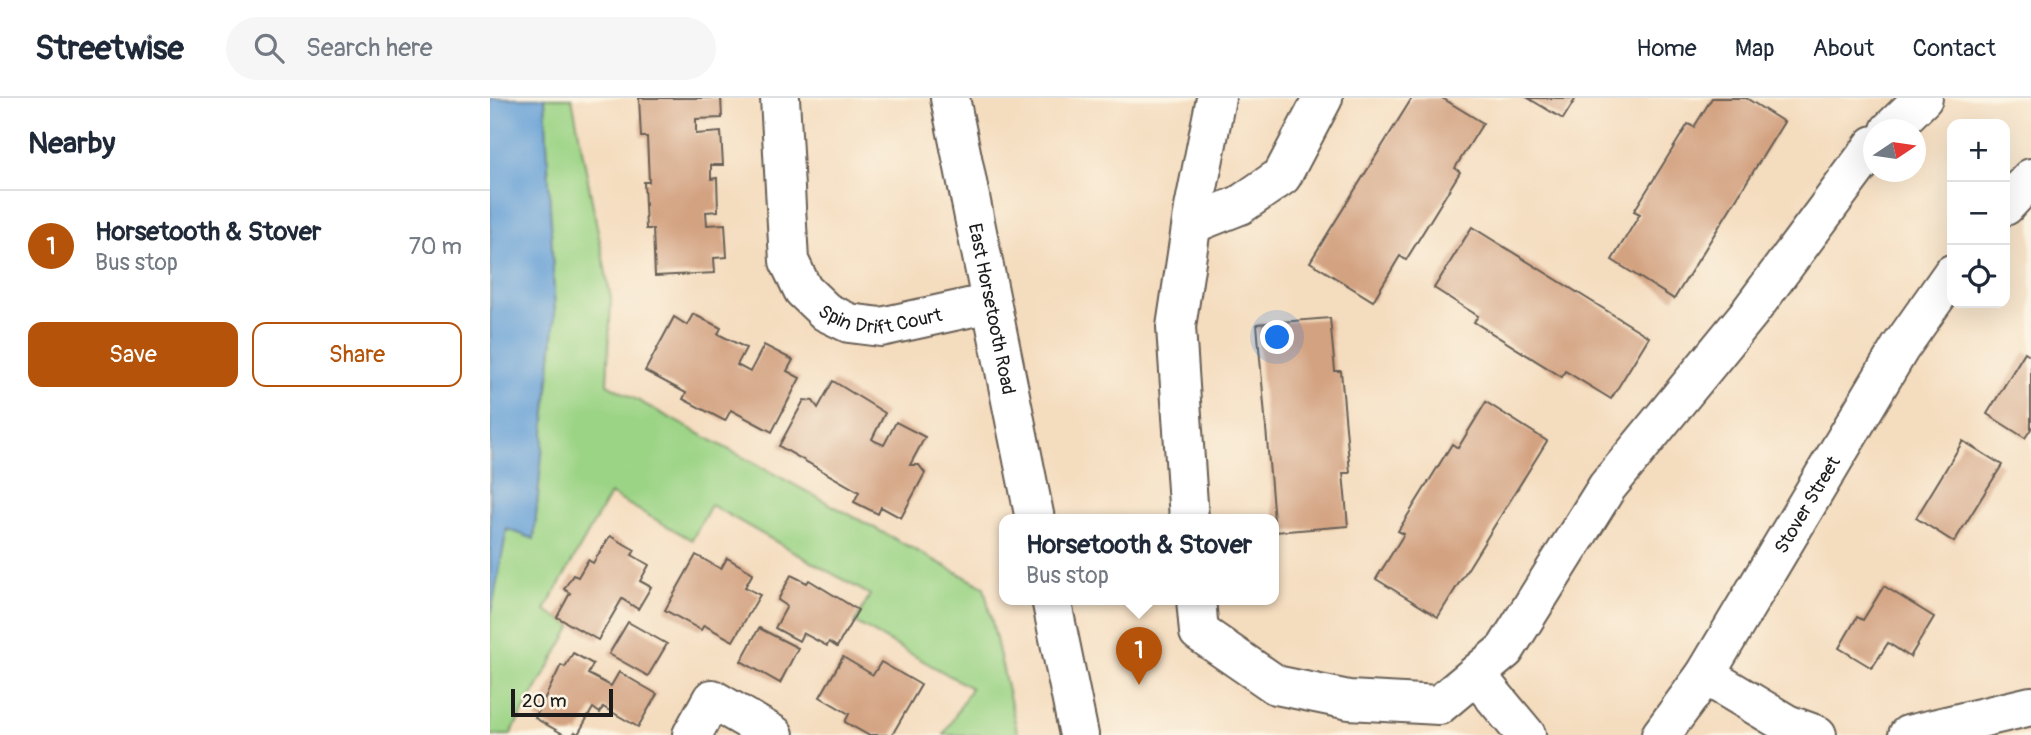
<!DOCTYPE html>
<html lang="en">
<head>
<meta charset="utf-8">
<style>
  :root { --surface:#fff; --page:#f6f6f7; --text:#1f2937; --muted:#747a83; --line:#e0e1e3; --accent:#b45309 }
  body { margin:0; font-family:Pangolin,sans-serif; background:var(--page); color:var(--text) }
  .controls { position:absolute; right:21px; top:21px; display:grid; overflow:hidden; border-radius:14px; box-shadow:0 7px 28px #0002 }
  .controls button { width:63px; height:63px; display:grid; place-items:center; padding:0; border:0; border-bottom:2px solid var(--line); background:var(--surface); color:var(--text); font:35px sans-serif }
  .compass { position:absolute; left:1373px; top:21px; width:63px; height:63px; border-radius:50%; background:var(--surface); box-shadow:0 7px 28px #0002; rotate:77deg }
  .scale { position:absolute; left:21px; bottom:18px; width:102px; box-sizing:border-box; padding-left:7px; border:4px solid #1c1c1c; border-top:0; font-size:19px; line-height:24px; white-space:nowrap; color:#1c1c1c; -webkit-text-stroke:5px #fcf5e5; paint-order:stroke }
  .you { position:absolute; left:788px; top:240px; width:24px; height:24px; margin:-18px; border:5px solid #fff; border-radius:50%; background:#1a73e8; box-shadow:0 0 0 10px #1a73e833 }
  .badge { display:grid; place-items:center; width:46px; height:46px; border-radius:50%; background:var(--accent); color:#fff; font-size:23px; font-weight:700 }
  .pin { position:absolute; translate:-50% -58px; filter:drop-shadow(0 2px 4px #0008) }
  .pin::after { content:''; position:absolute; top:37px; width:24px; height:21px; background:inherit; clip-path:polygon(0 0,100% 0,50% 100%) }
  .popup { position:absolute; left:509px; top:416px; width:280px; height:91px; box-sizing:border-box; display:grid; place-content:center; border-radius:14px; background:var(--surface); filter:drop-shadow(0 2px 5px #0005); font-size:23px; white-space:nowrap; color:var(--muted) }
  .popup b { font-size:26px; color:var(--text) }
  .popup::after { content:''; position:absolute; left:50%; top:100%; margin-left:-14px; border:14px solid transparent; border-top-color:var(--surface) }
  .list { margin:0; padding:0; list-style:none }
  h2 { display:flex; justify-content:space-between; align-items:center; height:91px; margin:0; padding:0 28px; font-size:30px }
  h2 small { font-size:23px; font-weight:400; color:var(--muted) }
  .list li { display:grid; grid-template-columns:46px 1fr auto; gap:21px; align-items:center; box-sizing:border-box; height:112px; padding:0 28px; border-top:2px solid var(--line) }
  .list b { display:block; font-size:26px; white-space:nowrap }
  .list p { margin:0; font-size:23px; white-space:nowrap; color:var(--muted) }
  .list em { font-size:23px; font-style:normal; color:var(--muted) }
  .actions { display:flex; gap:14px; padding:21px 28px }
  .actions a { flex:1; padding:16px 0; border:2px solid var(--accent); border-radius:14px; text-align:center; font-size:24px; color:var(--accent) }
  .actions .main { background:var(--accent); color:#fff }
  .icon { flex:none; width:38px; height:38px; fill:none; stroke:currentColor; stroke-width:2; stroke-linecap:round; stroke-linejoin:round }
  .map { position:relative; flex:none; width:1541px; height:637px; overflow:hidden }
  header { display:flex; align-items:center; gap:42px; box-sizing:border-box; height:98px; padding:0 35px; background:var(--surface); border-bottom:2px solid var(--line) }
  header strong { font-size:33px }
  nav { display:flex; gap:38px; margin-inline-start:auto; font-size:24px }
  .search { width:490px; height:63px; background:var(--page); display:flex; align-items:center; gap:18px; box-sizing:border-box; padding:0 24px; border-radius:38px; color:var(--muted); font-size:26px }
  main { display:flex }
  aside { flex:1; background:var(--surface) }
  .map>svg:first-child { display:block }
  .green { fill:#9cd486; stroke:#5c7851; stroke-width:2 }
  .water { fill:#67a1d7; stroke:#425e7a; stroke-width:2 }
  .building { fill:#d3a281 }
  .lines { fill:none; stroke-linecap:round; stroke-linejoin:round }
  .minor-casing { stroke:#685f55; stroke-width:42 }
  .major-casing { stroke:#685f55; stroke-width:42 }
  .minor { stroke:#fff; stroke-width:38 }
  .major { stroke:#fff; stroke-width:38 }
  .labels { text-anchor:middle; stroke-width:6; stroke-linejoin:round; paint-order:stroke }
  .street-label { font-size:19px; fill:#1c1c1c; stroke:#fcf5e5 }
</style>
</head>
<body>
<header>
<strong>Streetwise</strong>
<div class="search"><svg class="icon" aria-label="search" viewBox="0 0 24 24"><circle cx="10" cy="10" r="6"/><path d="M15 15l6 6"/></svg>Search here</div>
<nav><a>Home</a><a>Map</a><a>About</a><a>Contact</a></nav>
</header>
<main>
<aside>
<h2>Nearby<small></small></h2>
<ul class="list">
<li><span class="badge">1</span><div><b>Horsetooth &amp; Stover</b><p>Bus stop</p></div><em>70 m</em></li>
</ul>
<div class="actions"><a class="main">Save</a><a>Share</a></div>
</aside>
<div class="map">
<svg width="1541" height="637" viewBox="0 0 1541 637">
  <rect width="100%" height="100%" fill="#fcf5e5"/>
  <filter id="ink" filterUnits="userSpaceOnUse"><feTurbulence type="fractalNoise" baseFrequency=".0143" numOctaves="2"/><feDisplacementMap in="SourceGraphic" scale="14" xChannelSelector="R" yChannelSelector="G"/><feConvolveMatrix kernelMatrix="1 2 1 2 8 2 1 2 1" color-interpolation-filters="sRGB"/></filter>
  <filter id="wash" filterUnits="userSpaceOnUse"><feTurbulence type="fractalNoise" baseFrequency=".00686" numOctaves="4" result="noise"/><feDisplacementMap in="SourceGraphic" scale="28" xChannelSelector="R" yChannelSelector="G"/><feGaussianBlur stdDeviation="1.57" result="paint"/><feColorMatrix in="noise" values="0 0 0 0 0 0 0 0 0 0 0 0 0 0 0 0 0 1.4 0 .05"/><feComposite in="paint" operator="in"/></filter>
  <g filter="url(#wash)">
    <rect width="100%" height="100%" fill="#f4dcbe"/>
    <polygon class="green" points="55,0 82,0 121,201 117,286 494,489 528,637 454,637 481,590 365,524 380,497 221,407 202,442 120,396 55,512 82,528 20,637 0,637 0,521 17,431 44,440 65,217"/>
    <polygon class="water" points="0,0 55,0 65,217 44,441 17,431 0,521"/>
    <g id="blocks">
      <g class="building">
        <polygon points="149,0 231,0 232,20 206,21 206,36 231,34 233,67 221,67 221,81 227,80 228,113 216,114 217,127 235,126 237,159 224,160 225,175 165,178 163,131 156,131 154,84 159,84 157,39 151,39"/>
        <polygon points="922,0 952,0 993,25 965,70 970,74 916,162 910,158 883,203 820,164"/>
        <polygon points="1038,0 1086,0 1073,21"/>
        <polygon points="1222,0 1256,0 1294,24 1184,201 1122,162 1150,116 1144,113 1198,26 1204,29"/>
        <polygon points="982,129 1159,239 1121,301 1075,273 1072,279 984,224 988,218 944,190"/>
        <polygon points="203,216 231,230 228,236 256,250 247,267 260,274 274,247 303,262 297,273 310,280 282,334 241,312 235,323 193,301 196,295 155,273 184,219 197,227"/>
        <polygon points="840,220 845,273 851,273 860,375 853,375 858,428 785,434 767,226"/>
        <polygon points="1535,254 1541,258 1541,331 1535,340 1497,316"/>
        <polygon points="343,283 395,315 382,341 385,343 394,347 406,324 435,339 420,367 429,367 435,375 411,420 391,409 388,416 364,404 369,394 289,348 314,302 323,303 328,310"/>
        <polygon points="996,304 1057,343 948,519 886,481 914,436 908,433 962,346 968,350"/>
        <polygon points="1473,343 1512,367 1464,444 1426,420"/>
        <polygon points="120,438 145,452 142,457 159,467 150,483 161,489 148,511 132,501 108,542 67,519 80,495 74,491 83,477 88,479 98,462 103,465"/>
        <polygon points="206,457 231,471 237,460 263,475 255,489 270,497 243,543 214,527 211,532 175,512"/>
        <polygon points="301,477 317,485 319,482 368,512 347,549 339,544 337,548 313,535 309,543 285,530 297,508 288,502"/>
        <polygon points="1394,488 1444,519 1420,559 1398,545 1382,570 1349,550 1367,519 1373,522"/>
        <polygon points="138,524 177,546 158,578 119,556"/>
        <polygon points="269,530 308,550 290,585 251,563"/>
        <polygon points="83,555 103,566 98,576 121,588 129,574 167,596 148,629 113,609 110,615 103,610 88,636 85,634 83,637 75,637 45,620 71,567 75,569"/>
        <polygon points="353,559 383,577 391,564 431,587 402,637 378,637 355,624 359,616 330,599"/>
      </g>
    </g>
  </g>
  <g filter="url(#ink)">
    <use href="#blocks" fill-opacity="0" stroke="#685f55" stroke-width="2"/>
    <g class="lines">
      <defs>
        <g id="minor">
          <path id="s1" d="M 290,0 L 299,163 L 313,192 L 336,214 L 359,225 L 391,229 L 501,205"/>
          <polyline points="1400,32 1433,0"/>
          <polyline points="1515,108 1541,80"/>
          <polyline points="702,126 750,107 792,78 833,0"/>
          <polyline points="699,421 686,229 704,110 726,0"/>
          <polyline points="706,501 709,534 786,587 859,602 949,607 1015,552 1117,389 1260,214 1384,47"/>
          <polyline points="986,577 1036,637"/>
          <polyline points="1215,577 1297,626 1327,637"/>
          <polyline points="202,637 222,601 284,637"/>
          <path id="s2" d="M 1171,637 L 1215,577 L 1410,250 L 1462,176"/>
          <polyline points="1418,637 1541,608"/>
        </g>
        <g id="major">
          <path id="s3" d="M 460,0 L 545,421"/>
          <polyline points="561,501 589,637"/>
        </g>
      </defs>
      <use href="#minor" class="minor-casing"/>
      <use href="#major" class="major-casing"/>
      <use href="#minor" class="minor"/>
      <use href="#major" class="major"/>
    </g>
  </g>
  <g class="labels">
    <g class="street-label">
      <text dy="7" stroke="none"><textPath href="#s1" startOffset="284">Spin Drift Court</textPath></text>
      <text dy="7" stroke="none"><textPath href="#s3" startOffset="215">East Horsetooth Road</textPath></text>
      <text dy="7" stroke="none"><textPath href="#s2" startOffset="273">Stover Street</textPath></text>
    </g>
  </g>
</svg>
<div class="controls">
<button>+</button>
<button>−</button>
<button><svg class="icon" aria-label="locate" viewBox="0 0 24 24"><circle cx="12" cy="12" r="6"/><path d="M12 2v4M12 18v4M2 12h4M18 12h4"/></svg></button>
</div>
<svg class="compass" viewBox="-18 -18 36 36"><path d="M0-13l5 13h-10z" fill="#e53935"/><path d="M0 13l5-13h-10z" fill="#747a83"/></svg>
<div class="scale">20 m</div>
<div class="you"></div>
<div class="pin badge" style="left:649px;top:587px">1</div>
<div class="popup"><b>Horsetooth &amp; Stover</b>Bus stop</div>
</div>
</main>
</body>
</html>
